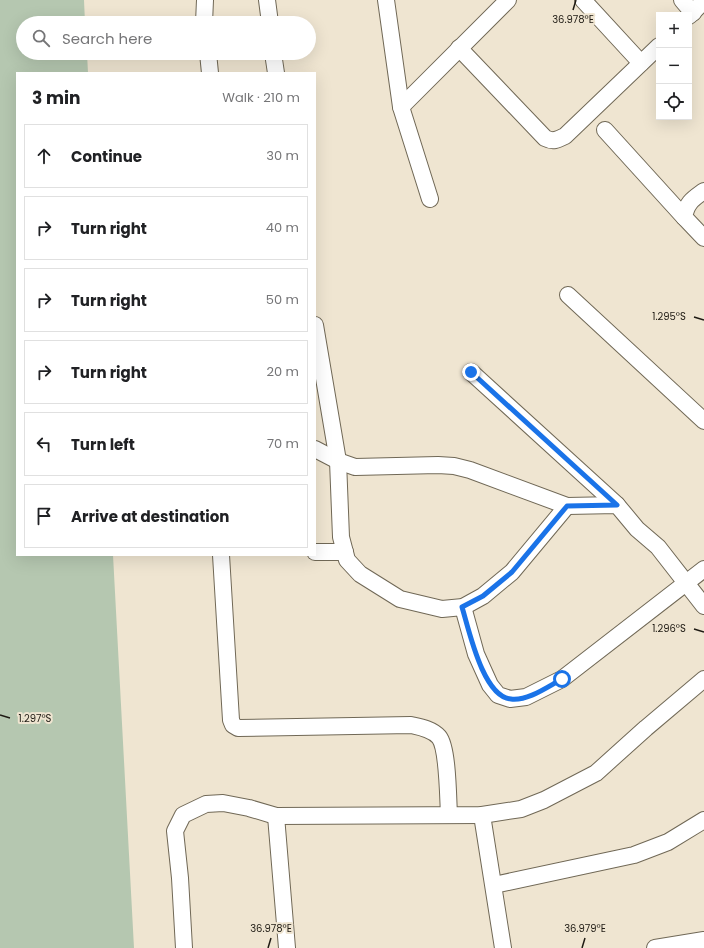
<!DOCTYPE html>
<html lang="en">
<head>
<meta charset="utf-8">
<style>
  :root { --surface:#fff; --page:#f6f6f6; --text:#202124; --muted:#757577; --line:#e0e0e0 }
  body { margin:0; font-family:Poppins,sans-serif; background:var(--page); color:var(--text) }
  .controls { position:absolute; right:12px; top:12px; display:grid; overflow:hidden; border-radius:0px; box-shadow:0 4px 16px #0002 }
  .controls button { width:36px; height:36px; display:grid; place-items:center; padding:0; border:0; border-bottom:1px solid var(--line); background:var(--surface); color:var(--text); font:20px sans-serif }
  .stop { position:absolute; width:12px; height:12px; margin:-9px; border:3px solid #1a73e8; border-radius:50%; background:#fff }
  .stop.end { background:#1a73e8; border-color:#fff; box-shadow:0 1px 4px #0008 }
  .list { margin:0; padding:0; list-style:none }
  h2 { display:flex; justify-content:space-between; align-items:center; height:52px; margin:0; padding:0 16px; font-size:17px }
  h2 small { font-size:13px; font-weight:400; color:var(--muted) }
  .list li { display:grid; grid-template-columns:26px 1fr auto; gap:12px; align-items:center; box-sizing:border-box; height:64px; margin:0 8px 8px; padding:0 8px; border:1px solid var(--line); border-radius:0px }
  .list b { display:block; font-size:15px; white-space:nowrap }
  .list em { font-size:13px; font-style:normal; color:var(--muted) }
  .icon { flex:none; width:22px; height:22px; fill:none; stroke:currentColor; stroke-width:2; stroke-linecap:round; stroke-linejoin:round }
  .map { position:relative; flex:none; width:704px; height:948px; overflow:hidden }
  .search { position:absolute; background:var(--surface); box-shadow:0 4px 16px #0002; left:16px; top:16px; width:300px; height:44px; display:flex; align-items:center; gap:10px; box-sizing:border-box; padding:0 14px; border-radius:22px; color:var(--muted); font-size:15px }
  .panel { position:absolute; background:var(--surface); box-shadow:0 4px 16px #0002; left:16px; top:72px; width:300px; height:484px; border-radius:0px }
  .map>svg:first-child { display:block }
  .green { fill:#b5c7b0 }
  .lines { fill:none; stroke-linecap:round; stroke-linejoin:round }
  .street-casing { stroke:#706856; stroke-width:18 }
  .street { stroke:#fff; stroke-width:16 }
  .route { stroke:#1a73e8; stroke-width:5 }
  .ticks { fill:none; stroke:#1e1a13; stroke-width:1.5 }
  .ticks-label { font-size:10px; text-anchor:middle; fill:#1e1a13; stroke:#efe5d1; stroke-width:4; stroke-linejoin:round; paint-order:stroke }
</style>
</head>
<body>
<div class="map">
<svg width="704" height="948" viewBox="0 0 704 948">
  <rect width="100%" height="100%" fill="#efe5d1"/>
  <polygon class="green" points="0,0 84,0 85,23 23,23 23,53 87,53 88,73 17,73 17,555 113,555 134,948 0,948"/>
  <g class="lines">
    <defs>
      <g id="street">
        <polyline points="267,0 270,23"/>
        <polyline points="386,0 401,107 430,199"/>
        <polyline points="583,0 641,63"/>
        <polyline points="682,0 693,13"/>
        <polyline points="689,16 704,1"/>
        <polyline points="204,23 205,0"/>
        <path d="M 459,48 L 545,138 C 553,142 557,140 565,136 L 659,46"/>
        <polyline points="208,53 210,73"/>
        <polyline points="273,53 276,73"/>
        <polyline points="401,107 508,0"/>
        <polyline points="605,130 684,217"/>
        <path d="M 704,191 C 693,199 687,202 684,217 L 704,238"/>
        <polyline points="568,295 704,421"/>
        <polyline points="315,325 338,461 341,537 347,560 360,574 400,599 442,609 463,607 483,596 512,572 567,506"/>
        <polyline points="471,372 617,505"/>
        <polyline points="315,449 338,461 355,467 438,465 454,466 470,470 567,506 617,505 637,529 658,547 704,606"/>
        <polyline points="315,552 345,552"/>
        <path d="M 221,555 L 231,720 L 233,725 L 238,728 L 411,725 C 420,727 432,729 439,737 C 448,748 448,799 449,815"/>
        <polyline points="463,607 476,654 490,685 498,695 510,699 526,697 562,679 704,569"/>
        <polyline points="482,815 503,948"/>
        <polyline points="276,816 287,948"/>
        <polyline points="494,885 634,855 668,842 704,820"/>
        <polyline points="184,948 180,878 175,831 183,815 206,804 223,803 249,808 276,816 482,815 521,809 544,800 596,773 646,728 704,679"/>
        <polyline points="655,948 704,940"/>
      </g>
    </defs>
    <use href="#street" class="street-casing"/>
    <use href="#street" class="street"/>
  </g>
  <g class="lines">
    <path class="route" d="M 471,372 L 617,505 L 567,506 L 512,572 L 483,596 L 462,607 C 469,630 483,697 511,699 C 528,701 547,687 562,679"/>
  </g>
  <path class="ticks" d="M 573,10 L 576,0M 694,317 L 704,320M 694,629 L 704,632M 0,715 L 10,718M 268,948 L 271,938M 582,948 L 585,938"/>
  <g class="ticks-label">
    <text x="573" y="23">36.978°E</text>
    <text x="669" y="320">1.295°S</text>
    <text x="669" y="632">1.296°S</text>
    <text x="35" y="722">1.297°S</text>
    <text x="271" y="932">36.978°E</text>
    <text x="585" y="932">36.979°E</text>
  </g>
</svg>
<div class="controls">
<button>+</button>
<button>−</button>
<button><svg class="icon" aria-label="locate" viewBox="0 0 24 24"><circle cx="12" cy="12" r="6"/><path d="M12 2v4M12 18v4M2 12h4M18 12h4"/></svg></button>
</div>
<div class="stop" style="left:562px;top:679px"></div>
<div class="stop end" style="left:471px;top:372px"></div>
<div class="search"><svg class="icon" aria-label="search" viewBox="0 0 24 24"><circle cx="10" cy="10" r="6"/><path d="M15 15l6 6"/></svg>Search here</div>
<section class="panel">
<h2>3 min<small>Walk · 210 m</small></h2>
<ul class="list">
<li><svg class="icon" aria-label="ahead" viewBox="0 0 24 24"><path d="M12 20V5M6 11l6-6 6 6"/></svg><div><b>Continue</b></div><em>30 m</em></li>
<li><svg class="icon" aria-label="right" viewBox="0 0 24 24"><path d="M7 20v-9h11M14 6l5 5-5 5"/></svg><div><b>Turn right</b></div><em>40 m</em></li>
<li><svg class="icon" aria-label="right" viewBox="0 0 24 24"><path d="M7 20v-9h11M14 6l5 5-5 5"/></svg><div><b>Turn right</b></div><em>50 m</em></li>
<li><svg class="icon" aria-label="right" viewBox="0 0 24 24"><path d="M7 20v-9h11M14 6l5 5-5 5"/></svg><div><b>Turn right</b></div><em>20 m</em></li>
<li><svg class="icon" aria-label="left" viewBox="0 0 24 24"><path d="M17 20v-9H6M10 6l-5 5 5 5"/></svg><div><b>Turn left</b></div><em>70 m</em></li>
<li><svg class="icon" aria-label="arrive" viewBox="0 0 24 24"><path d="M6 21V4h12l-3 4 3 4H6"/></svg><div><b>Arrive at destination</b></div></li>
</ul>
</section>
</div>
</body>
</html>
